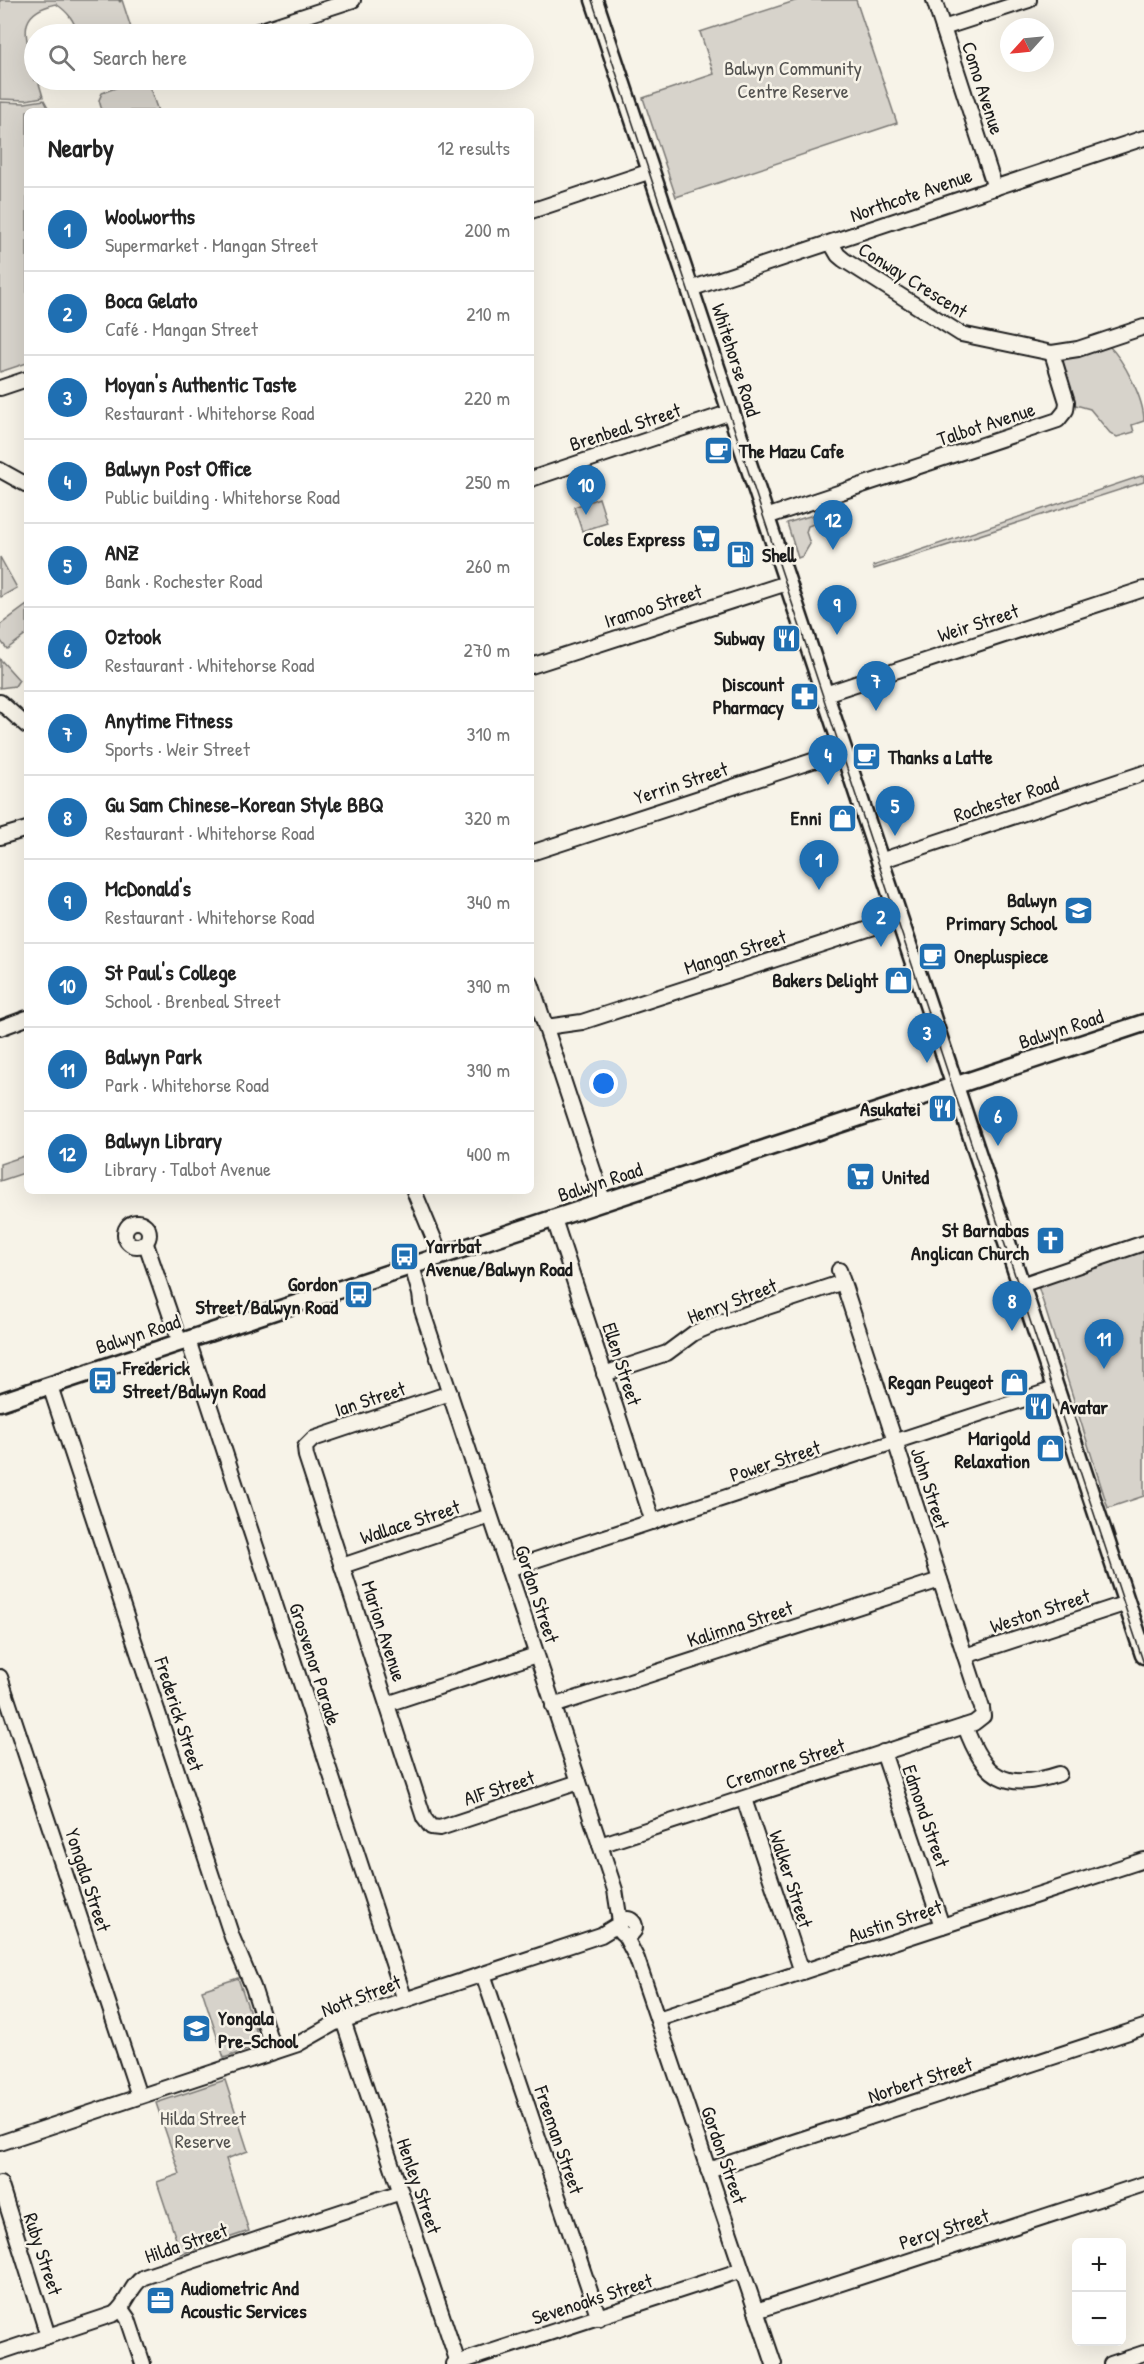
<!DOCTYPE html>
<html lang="en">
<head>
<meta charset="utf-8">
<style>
  :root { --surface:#fff; --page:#f6f6f6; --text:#222; --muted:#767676; --line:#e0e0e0; --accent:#1f6fb2 }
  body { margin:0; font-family:"Patrick Hand",sans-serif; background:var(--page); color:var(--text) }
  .controls { position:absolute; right:18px; bottom:18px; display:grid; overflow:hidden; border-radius:9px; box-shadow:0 6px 24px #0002 }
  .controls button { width:54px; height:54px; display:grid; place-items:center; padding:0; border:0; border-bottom:2px solid var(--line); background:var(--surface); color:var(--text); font:30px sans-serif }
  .compass { position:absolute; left:1000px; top:18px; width:54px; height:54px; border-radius:50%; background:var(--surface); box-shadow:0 6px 24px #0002; rotate:243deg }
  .you { position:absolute; left:604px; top:1084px; width:21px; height:21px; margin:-15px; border:4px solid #fff; border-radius:50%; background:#1a73e8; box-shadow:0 0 0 9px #1a73e833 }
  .badge { display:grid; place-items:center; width:39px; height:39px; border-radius:50%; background:var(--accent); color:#fff; font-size:20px; font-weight:700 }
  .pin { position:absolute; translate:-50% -50px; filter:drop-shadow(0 2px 3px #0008) }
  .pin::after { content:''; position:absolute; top:32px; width:21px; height:18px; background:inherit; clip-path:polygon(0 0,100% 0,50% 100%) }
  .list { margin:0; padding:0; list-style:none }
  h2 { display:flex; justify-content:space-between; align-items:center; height:78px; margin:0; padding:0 24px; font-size:26px }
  h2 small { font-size:20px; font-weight:400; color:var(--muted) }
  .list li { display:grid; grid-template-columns:39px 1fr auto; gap:18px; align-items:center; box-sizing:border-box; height:84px; padding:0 24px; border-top:2px solid var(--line) }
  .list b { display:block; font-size:22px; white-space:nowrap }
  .list p { margin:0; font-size:20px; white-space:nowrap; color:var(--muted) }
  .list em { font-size:20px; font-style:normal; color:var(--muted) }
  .icon { flex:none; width:33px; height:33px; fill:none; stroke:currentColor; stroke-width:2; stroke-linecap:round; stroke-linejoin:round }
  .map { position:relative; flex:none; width:1144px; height:2364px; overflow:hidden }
  .search { position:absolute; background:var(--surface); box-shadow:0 6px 24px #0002; left:24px; top:24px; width:510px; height:66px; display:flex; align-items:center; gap:15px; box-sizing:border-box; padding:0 21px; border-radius:33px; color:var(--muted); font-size:22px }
  .panel { position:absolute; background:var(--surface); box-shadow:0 6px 24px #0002; left:24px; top:108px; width:510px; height:1086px; border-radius:9px }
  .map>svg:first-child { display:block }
  .green { fill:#d7d3cb; stroke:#7a7874; stroke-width:1.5 }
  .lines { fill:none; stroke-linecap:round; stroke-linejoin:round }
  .stream { stroke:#72716c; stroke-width:3 }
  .minor-casing { stroke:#1c1c1c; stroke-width:18 }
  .major-casing { stroke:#1c1c1c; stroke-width:21 }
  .minor { stroke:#f7f3e8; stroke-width:14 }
  .major { stroke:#f7f3e8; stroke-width:16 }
  .tram { stroke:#1c1c1c; stroke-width:1.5 }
  .labels { text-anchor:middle; stroke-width:5; stroke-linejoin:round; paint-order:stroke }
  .park-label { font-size:20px; fill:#545351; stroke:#f7f3e8 }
  .street-label { font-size:20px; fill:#1c1c1c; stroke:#f7f3e8 }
  .poi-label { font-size:20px; font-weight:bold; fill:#1c1c1c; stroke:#f7f3e8; text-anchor:end }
</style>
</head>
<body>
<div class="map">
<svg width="1144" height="2364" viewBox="0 0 1144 2364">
  <rect width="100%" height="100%" fill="#f7f3e8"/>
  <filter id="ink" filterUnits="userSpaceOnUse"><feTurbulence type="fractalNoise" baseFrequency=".0167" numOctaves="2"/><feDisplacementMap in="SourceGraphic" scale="12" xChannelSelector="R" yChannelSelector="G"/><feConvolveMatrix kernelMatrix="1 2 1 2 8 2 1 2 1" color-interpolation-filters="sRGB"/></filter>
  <g filter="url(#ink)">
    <g class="green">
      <path d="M 0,0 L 122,0 L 133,34 L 78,34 C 74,20 68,12 56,4 C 6,15 34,47 34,80 L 38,80 L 43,97 L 26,100 L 0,99 Z"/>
      <polygon points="798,0 856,0 897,123 676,197 643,98 714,74 700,32"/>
      <polygon points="136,80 147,80 158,111 102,111 99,100 102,93"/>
      <polygon points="44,100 50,111 27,111 27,363 0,372 0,102 25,103"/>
      <path d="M 1108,345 C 1124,360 1144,399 1144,421 L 1132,425 L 1134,432 L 1117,437 L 1110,433 L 1090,409 L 1072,404 L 1061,367 L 1064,360 Z"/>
      <polygon points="1144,475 1144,482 874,569 873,566"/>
      <polygon points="599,498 607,523 582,531 574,507"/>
      <polygon points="813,515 816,523 808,526 806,532 810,544 803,556 798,558 787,523"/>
      <polygon points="0,557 17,588 1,597 0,595"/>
      <polygon points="27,605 27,634 7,649 0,640 0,625"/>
      <polygon points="0,659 19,680 15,686 0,688"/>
      <polygon points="27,1155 27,1172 0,1181 0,1164"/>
      <polygon points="1144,1248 1144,1496 1108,1508 1037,1283"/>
      <polygon points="238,1978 261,2045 224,2058 202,1990"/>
      <polygon points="225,2080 248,2151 226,2159 249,2231 181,2254 157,2182 180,2174 156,2103"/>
    </g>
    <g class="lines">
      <polyline class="stream" points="120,0 120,1"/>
      <defs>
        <g id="minor">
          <polyline points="934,0 995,188"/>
          <polyline points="943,28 1029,0"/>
          <polyline points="249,34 353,0"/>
          <polyline points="531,211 651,171"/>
          <polyline points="831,243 838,255 844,260 961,334 1052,353"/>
          <polyline points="690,289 1144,138"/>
          <polyline points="0,388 27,379"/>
          <polyline points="0,470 27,485"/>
          <polyline points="531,479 731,412"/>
          <polyline points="766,517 1058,420 1066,410 1067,402 1052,353 1078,349 1144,327"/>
          <polyline points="531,666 787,583"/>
          <polyline points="825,694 1144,589"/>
          <polyline points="0,702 27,726"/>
          <polyline points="0,837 27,829"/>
          <polyline points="531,853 843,751"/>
          <polyline points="880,861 1144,773"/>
          <polyline points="531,983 604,1203"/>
          <polyline points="546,1027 582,1022 899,919"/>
          <polyline points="0,1028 27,1018"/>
          <polyline points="414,1191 441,1256"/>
          <polyline points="554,1219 653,1522"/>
          <circle cx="137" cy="1234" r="12"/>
          <polyline points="146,1244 180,1343"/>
          <polyline points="412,1266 420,1294 422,1310 615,1890 620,1922"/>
          <polyline points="1021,1285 1144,1243"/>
          <polyline points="188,1340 405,2000"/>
          <polyline points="604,1374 667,1353 694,1333 713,1325 843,1282"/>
          <polyline points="50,1386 232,1937 253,1987 274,2052"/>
          <polyline points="450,1393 313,1439 305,1447 306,1456 424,1818 431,1827 440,1828 579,1782"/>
          <polyline points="342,1566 490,1516"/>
          <polyline points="508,1569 1055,1389"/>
          <polyline points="965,1656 1127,1603"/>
          <polyline points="0,1677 139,2096"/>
          <polyline points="387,1704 536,1655"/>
          <polyline points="553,1706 940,1580"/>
          <path d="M 965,1726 C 984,1778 1005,1792 1059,1774"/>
          <polyline points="883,1752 942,1926"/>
          <polyline points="744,1799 802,1972"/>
          <polyline points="600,1845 974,1723 983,1716 982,1708 839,1270"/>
          <circle cx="627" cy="1927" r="8"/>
          <polyline points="624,1934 637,1959 774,2364"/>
          <polyline points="483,1974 599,2318"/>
          <polyline points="658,2019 1144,1860"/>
          <polyline points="343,2020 458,2363"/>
          <polyline points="0,2143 298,2044 335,2023 601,1935 619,1924"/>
          <polyline points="708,2170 1144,2027"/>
          <polyline points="0,2183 48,2336"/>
          <polyline points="121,2309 128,2319 143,2364"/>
          <polyline points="756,2311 1144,2184"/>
          <path d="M 0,2352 L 114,2314 C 128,2304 130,2285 144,2277 L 401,2192"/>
          <polyline points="454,2364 742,2270"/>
          <polyline points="1111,2364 1144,2353"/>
        </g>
        <g id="major">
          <polyline points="594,0 1144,1655"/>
          <polyline points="0,1402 1144,1023"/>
        </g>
      </defs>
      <use href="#minor" class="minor-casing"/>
      <use href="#major" class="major-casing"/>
      <use href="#minor" class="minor"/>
      <use href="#major" class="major"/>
      <polyline class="tram" points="592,0 1144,1664"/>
    </g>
  </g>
  <defs>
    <symbol id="cafe-square" viewBox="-11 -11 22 22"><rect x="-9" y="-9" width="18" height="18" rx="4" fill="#1f6fb2" stroke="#f7f3e8"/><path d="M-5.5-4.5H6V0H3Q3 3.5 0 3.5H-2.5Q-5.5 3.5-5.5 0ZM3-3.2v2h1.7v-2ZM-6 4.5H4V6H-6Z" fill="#fff"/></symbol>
    <symbol id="supermarket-square" viewBox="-11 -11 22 22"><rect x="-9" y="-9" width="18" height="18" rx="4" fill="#1f6fb2" stroke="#f7f3e8"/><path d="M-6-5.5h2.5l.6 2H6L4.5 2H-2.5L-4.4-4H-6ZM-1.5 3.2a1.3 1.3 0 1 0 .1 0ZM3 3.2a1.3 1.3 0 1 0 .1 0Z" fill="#fff"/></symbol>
    <symbol id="fuel-square" viewBox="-11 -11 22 22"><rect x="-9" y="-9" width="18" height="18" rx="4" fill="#1f6fb2" stroke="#f7f3e8"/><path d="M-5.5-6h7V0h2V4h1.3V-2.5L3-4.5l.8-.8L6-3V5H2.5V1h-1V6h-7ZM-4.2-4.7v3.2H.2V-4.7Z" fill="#fff"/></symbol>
    <symbol id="restaurant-square" viewBox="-11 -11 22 22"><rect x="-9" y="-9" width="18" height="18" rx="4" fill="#1f6fb2" stroke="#f7f3e8"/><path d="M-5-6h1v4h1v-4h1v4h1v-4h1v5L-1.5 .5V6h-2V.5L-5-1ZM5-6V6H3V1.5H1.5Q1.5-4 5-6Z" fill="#fff"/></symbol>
    <symbol id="pharmacy-square" viewBox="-11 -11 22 22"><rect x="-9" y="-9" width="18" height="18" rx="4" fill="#1f6fb2" stroke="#f7f3e8"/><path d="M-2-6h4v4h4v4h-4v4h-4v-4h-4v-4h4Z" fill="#fff"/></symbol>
    <symbol id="shop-square" viewBox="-11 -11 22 22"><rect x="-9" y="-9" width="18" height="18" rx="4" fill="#1f6fb2" stroke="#f7f3e8"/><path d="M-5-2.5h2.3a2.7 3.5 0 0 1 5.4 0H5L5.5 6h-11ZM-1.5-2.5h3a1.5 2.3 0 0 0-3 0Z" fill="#fff"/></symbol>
    <symbol id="school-square" viewBox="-11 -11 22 22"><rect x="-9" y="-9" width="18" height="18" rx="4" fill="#1f6fb2" stroke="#f7f3e8"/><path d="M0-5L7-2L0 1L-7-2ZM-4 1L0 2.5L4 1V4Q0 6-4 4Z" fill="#fff"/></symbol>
    <symbol id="church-square" viewBox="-11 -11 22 22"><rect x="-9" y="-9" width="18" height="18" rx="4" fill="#1f6fb2" stroke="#f7f3e8"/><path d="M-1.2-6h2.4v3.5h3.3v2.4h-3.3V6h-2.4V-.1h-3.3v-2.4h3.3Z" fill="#fff"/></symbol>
    <symbol id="bus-square" viewBox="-11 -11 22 22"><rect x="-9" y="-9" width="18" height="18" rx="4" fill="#1f6fb2" stroke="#f7f3e8"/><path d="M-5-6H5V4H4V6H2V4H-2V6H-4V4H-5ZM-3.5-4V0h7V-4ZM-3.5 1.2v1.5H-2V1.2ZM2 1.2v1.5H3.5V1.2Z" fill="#fff"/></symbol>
    <symbol id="office-square" viewBox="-11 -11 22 22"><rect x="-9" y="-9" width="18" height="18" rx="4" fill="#1f6fb2" stroke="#f7f3e8"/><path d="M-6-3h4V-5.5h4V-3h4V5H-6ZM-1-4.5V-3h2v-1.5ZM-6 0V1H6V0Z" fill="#fff"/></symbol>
  </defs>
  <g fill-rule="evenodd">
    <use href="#cafe-square" x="702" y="434" width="33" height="33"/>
    <use href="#supermarket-square" x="690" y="522" width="33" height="33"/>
    <use href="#fuel-square" x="724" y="538" width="33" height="33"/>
    <use href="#restaurant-square" x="770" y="622" width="33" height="33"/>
    <use href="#pharmacy-square" x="788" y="680" width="33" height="33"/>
    <use href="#cafe-square" x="850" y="740" width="33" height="33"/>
    <use href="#shop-square" x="826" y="802" width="33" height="33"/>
    <use href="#school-square" x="1062" y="894" width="33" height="33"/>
    <use href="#cafe-square" x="916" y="940" width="33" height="33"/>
    <use href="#shop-square" x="882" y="964" width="33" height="33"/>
    <use href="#restaurant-square" x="926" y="1092" width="33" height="33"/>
    <use href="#supermarket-square" x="844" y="1160" width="33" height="33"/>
    <use href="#church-square" x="1034" y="1224" width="33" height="33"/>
    <use href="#bus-square" x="388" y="1240" width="33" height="33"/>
    <use href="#bus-square" x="342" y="1278" width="33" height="33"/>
    <use href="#bus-square" x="86" y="1364" width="33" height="33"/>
    <use href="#shop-square" x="998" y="1366" width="33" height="33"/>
    <use href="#restaurant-square" x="1022" y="1390" width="33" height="33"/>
    <use href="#shop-square" x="1034" y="1432" width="33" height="33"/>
    <use href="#school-square" x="180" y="2012" width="33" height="33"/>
    <use href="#office-square" x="144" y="2284" width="33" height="33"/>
  </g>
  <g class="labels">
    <g class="park-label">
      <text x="793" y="75">Balwyn Community<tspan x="793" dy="23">Centre Reserve</tspan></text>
      <text x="203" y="2125">Hilda Street<tspan x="203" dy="23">Reserve</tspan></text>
    </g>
    <g class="street-label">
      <text transform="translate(983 88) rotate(72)" y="7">Como Avenue</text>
      <text transform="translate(911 195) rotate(-19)" y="7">Northcote Avenue</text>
      <text transform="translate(913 280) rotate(32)" y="7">Conway Crescent</text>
      <text transform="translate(736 360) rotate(72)" y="7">Whitehorse Road</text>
      <text transform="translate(986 424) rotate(-18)" y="7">Talbot Avenue</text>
      <text transform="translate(625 427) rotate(-18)" y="7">Brenbeal Street</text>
      <text transform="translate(653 606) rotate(-18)" y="7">Iramoo Street</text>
      <text transform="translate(978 623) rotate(-18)" y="7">Weir Street</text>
      <text transform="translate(681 783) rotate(-18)" y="7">Yerrin Street</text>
      <text transform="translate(1006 799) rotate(-18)" y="7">Rochester Road</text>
      <text transform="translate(735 952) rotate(-18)" y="7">Mangan Street</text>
      <text transform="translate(1061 1029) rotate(-18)" y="7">Balwyn Road</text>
      <text transform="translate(600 1182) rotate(-18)" y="7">Balwyn Road</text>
      <text transform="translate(732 1301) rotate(-21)" y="7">Henry Street</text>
      <text transform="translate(138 1334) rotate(-18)" y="7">Balwyn Road</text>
      <text transform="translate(622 1364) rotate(72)" y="7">Ellen Street</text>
      <text transform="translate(370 1399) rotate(-18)" y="7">Ian Street</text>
      <text transform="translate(775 1461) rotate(-18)" y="7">Power Street</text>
      <text transform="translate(930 1488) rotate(72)" y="7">John Street</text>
      <text transform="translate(410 1522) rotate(-18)" y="7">Wallace Street</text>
      <text transform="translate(537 1594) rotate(72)" y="7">Gordon Street</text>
      <text transform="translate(1040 1611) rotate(-18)" y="7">Weston Street</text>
      <text transform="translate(740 1624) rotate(-18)" y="7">Kalimna Street</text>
      <text transform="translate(384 1631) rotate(72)" y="7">Marion Avenue</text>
      <text transform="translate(315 1664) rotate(72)" y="7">Grosvenor Parade</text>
      <text transform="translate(179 1714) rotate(72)" y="7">Frederick Street</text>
      <text transform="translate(785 1764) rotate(-18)" y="7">Cremorne Street</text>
      <text transform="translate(499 1788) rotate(-18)" y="7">AIF Street</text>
      <text transform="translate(926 1816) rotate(71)" y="7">Edmond Street</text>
      <text transform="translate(791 1879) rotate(72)" y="7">Walker Street</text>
      <text transform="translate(88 1880) rotate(72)" y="7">Yongala Street</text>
      <text transform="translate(895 1921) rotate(-18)" y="7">Austin Street</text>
      <text transform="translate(361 1996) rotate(-21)" y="7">Nott Street</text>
      <text transform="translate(920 2080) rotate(-18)" y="7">Norbert Street</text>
      <text transform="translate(559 2140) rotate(71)" y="7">Freeman Street</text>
      <text transform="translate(724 2155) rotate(71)" y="7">Gordon Street</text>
      <text transform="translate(419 2186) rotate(71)" y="7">Henley Street</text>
      <text transform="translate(944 2229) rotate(-18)" y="7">Percy Street</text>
      <text transform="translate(186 2243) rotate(-19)" y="7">Hilda Street</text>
      <text transform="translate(43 2254) rotate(72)" y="7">Ruby Street</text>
      <text transform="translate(592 2299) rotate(-18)" y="7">Sevenoaks Street</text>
    </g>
    <g class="poi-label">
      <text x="739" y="458" text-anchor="start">The Mazu Cafe</text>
      <text x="685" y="546">Coles Express</text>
      <text x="762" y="562" text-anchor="start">Shell</text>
      <text x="765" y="645">Subway</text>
      <text x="784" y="691">Discount<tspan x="784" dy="23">Pharmacy</tspan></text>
      <text x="888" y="764" text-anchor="start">Thanks a Latte</text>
      <text x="822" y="825">Enni</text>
      <text x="1057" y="907">Balwyn<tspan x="1057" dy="23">Primary School</tspan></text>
      <text x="954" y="963" text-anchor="start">Onepluspiece</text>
      <text x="878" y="987">Bakers Delight</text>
      <text x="921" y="1116">Asukatei</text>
      <text x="882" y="1184" text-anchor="start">United</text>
      <text x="1029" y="1237">St Barnabas<tspan x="1029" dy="23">Anglican Church</tspan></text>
      <text x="426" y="1253" text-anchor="start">Yarrbat<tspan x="426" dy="23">Avenue/Balwyn Road</tspan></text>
      <text x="338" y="1291">Gordon<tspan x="338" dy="23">Street/Balwyn Road</tspan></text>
      <text x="123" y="1375" text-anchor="start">Frederick<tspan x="123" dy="23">Street/Balwyn Road</tspan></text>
      <text x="993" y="1389">Regan Peugeot</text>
      <text x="1060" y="1414" text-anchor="start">Avatar</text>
      <text x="1030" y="1445">Marigold<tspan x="1030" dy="23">Relaxation</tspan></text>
      <text x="218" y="2025" text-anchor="start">Yongala<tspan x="218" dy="23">Pre-School</tspan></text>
      <text x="181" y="2295" text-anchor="start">Audiometric And<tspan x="181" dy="23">Acoustic Services</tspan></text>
    </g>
  </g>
</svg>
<div class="controls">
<button>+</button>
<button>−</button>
</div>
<svg class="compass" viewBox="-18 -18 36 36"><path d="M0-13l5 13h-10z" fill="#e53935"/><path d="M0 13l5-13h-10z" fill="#767676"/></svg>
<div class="you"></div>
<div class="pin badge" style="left:819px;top:890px">1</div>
<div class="pin badge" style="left:881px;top:947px">2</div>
<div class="pin badge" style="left:927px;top:1063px">3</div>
<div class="pin badge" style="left:828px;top:785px">4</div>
<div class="pin badge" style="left:895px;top:836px">5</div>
<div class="pin badge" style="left:998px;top:1146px">6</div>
<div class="pin badge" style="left:876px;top:711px">7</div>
<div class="pin badge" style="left:1012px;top:1331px">8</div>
<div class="pin badge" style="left:837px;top:635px">9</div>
<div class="pin badge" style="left:586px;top:515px">10</div>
<div class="pin badge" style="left:1104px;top:1369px">11</div>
<div class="pin badge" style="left:833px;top:550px">12</div>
<div class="search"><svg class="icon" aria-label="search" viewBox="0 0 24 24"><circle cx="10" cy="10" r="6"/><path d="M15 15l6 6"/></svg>Search here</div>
<section class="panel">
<h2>Nearby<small>12 results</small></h2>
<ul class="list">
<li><span class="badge">1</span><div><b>Woolworths</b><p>Supermarket · Mangan Street</p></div><em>200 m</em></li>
<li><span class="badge">2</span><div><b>Boca Gelato</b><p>Café · Mangan Street</p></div><em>210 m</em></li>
<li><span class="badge">3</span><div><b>Moyan's Authentic Taste</b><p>Restaurant · Whitehorse Road</p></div><em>220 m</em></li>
<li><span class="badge">4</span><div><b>Balwyn Post Office</b><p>Public building · Whitehorse Road</p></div><em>250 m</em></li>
<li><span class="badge">5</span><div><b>ANZ</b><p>Bank · Rochester Road</p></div><em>260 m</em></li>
<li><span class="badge">6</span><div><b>Oztook</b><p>Restaurant · Whitehorse Road</p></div><em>270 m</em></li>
<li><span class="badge">7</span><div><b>Anytime Fitness</b><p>Sports · Weir Street</p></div><em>310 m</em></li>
<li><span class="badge">8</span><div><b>Gu Sam Chinese-Korean Style BBQ</b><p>Restaurant · Whitehorse Road</p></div><em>320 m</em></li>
<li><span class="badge">9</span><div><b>McDonald's</b><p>Restaurant · Whitehorse Road</p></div><em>340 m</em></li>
<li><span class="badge">10</span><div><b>St Paul's College</b><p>School · Brenbeal Street</p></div><em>390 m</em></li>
<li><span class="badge">11</span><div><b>Balwyn Park</b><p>Park · Whitehorse Road</p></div><em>390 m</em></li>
<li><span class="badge">12</span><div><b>Balwyn Library</b><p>Library · Talbot Avenue</p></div><em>400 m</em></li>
</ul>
</section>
</div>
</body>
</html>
